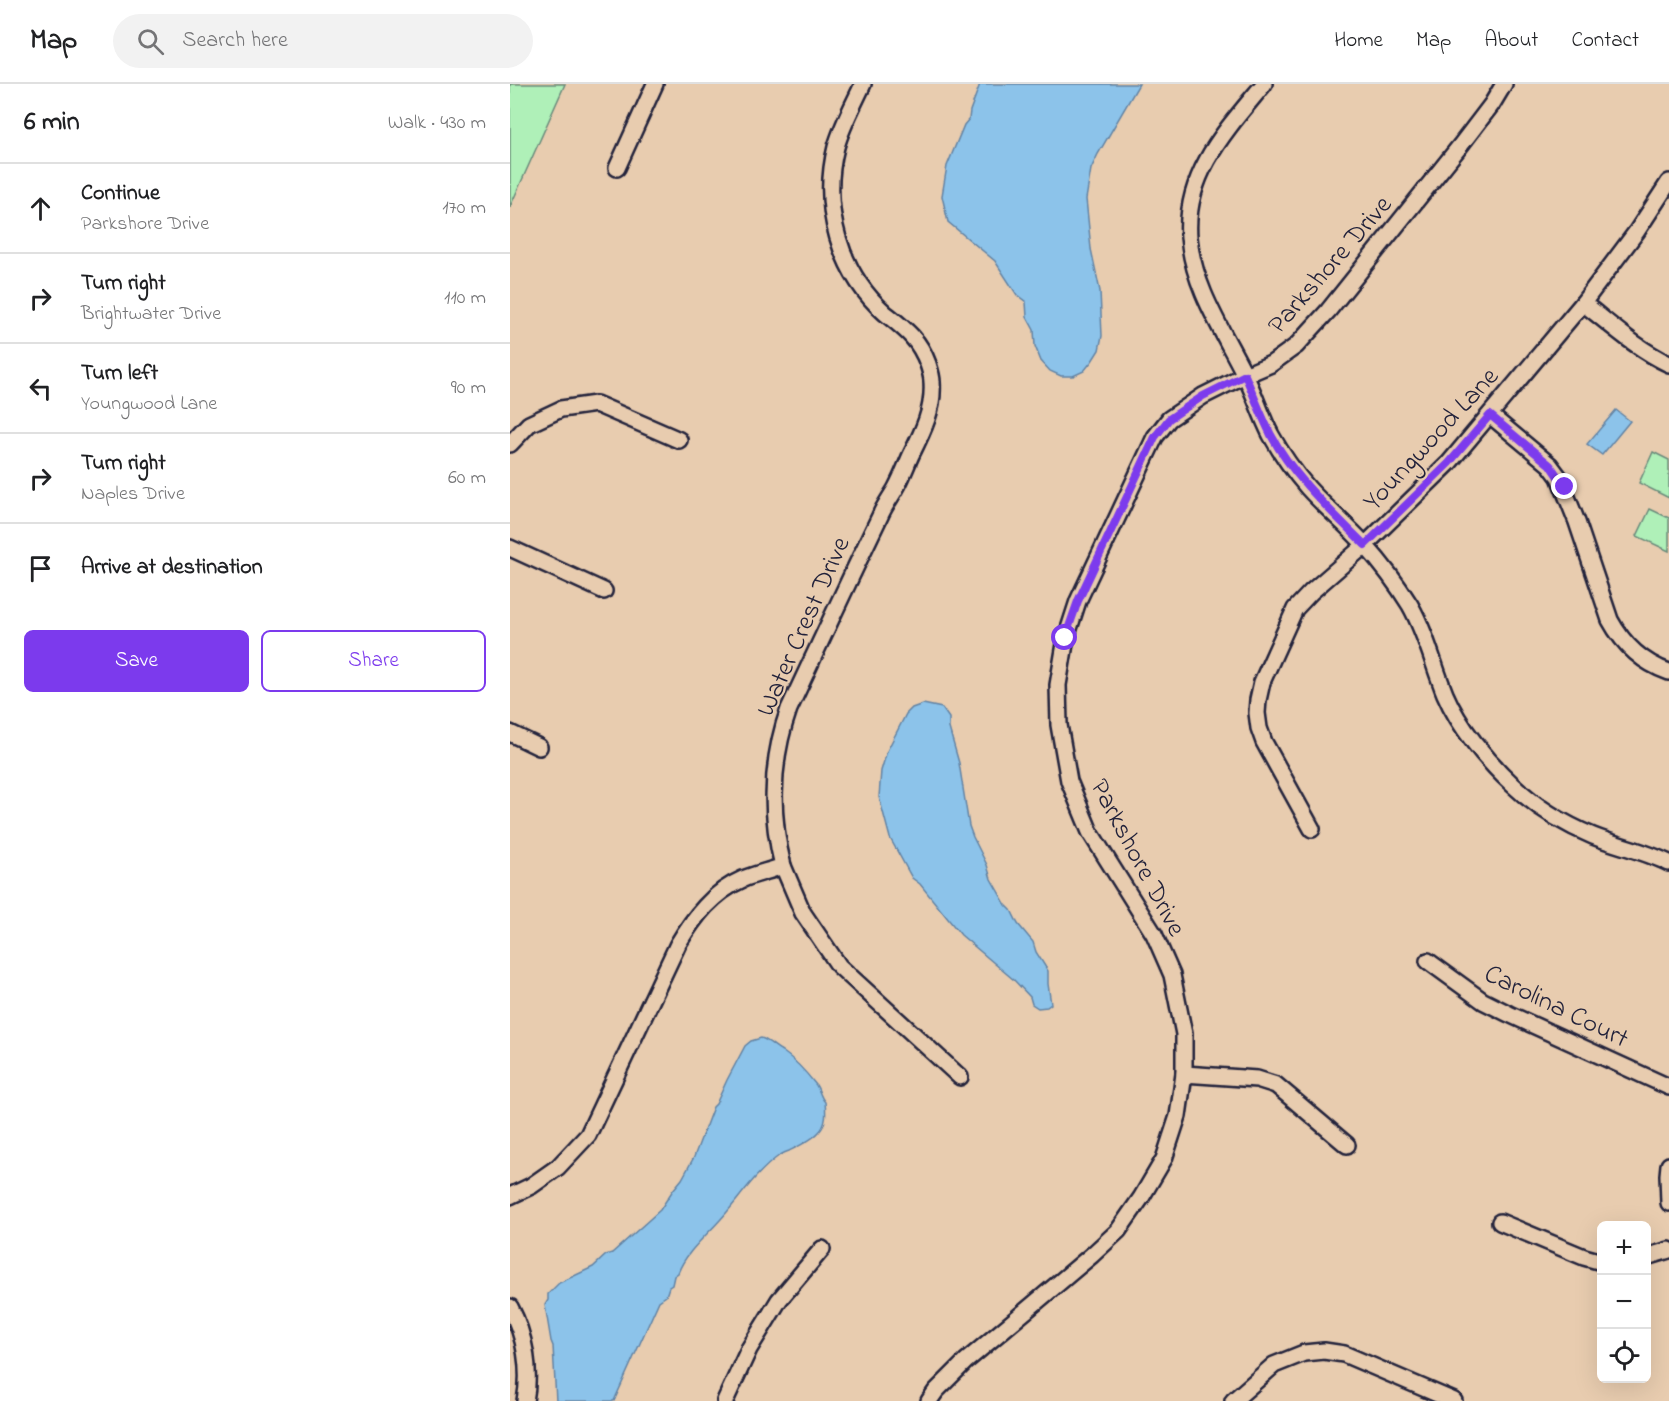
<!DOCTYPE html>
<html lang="en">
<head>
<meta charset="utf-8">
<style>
  :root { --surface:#fff; --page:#f2f2f2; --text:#202124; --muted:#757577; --line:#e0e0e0; --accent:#7c3aed }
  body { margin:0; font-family:"Indie Flower",sans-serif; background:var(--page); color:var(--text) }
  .controls { position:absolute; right:18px; bottom:18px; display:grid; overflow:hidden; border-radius:9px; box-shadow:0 6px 24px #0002 }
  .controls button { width:54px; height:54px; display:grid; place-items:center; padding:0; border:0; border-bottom:2px solid var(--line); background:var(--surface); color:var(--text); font:30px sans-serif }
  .stop { position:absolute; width:18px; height:18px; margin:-14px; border:4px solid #7c3aed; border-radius:50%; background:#fff }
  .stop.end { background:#7c3aed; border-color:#fff; box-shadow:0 2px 6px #0008 }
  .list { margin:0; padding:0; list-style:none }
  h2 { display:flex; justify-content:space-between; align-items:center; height:78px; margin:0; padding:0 24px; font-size:26px }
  h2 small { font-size:20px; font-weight:400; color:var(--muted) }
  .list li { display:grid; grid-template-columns:39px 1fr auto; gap:18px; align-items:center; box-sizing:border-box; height:90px; padding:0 24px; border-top:2px solid var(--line) }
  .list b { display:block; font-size:22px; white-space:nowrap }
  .list p { margin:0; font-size:20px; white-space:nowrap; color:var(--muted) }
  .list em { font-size:20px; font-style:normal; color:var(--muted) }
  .actions { display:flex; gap:12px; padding:18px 24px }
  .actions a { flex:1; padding:14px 0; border:2px solid var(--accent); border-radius:9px; text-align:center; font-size:21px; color:var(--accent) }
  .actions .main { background:var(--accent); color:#fff }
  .icon { flex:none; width:33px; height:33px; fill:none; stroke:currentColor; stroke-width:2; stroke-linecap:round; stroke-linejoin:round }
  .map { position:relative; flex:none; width:1159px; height:1317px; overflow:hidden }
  header { display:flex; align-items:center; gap:36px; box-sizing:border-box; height:84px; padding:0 30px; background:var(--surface); border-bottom:2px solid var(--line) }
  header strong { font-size:28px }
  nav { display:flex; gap:33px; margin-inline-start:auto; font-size:21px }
  .search { width:420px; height:54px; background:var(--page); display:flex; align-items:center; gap:15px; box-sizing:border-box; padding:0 21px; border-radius:33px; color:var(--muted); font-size:22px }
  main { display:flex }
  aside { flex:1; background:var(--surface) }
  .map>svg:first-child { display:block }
  .green { fill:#aff0b8; stroke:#68897a; stroke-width:1.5 }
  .water { fill:#8cc3ea; stroke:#6283a4; stroke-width:1.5 }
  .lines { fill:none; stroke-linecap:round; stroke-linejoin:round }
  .street-casing { stroke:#22223b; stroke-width:20 }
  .street { stroke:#e8ccaf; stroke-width:15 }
  .route { stroke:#7c3aed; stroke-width:8 }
  .labels { text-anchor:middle; stroke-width:4.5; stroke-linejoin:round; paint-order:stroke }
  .street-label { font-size:27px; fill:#22223b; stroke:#e8ccaf }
</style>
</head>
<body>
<header>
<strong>Map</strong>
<div class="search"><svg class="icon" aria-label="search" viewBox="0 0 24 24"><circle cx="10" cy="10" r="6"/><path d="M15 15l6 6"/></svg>Search here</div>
<nav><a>Home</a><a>Map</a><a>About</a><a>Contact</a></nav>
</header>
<main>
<aside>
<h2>6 min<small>Walk · 430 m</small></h2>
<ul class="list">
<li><svg class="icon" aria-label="ahead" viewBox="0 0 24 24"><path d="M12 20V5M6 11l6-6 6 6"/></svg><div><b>Continue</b><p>Parkshore Drive</p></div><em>170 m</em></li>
<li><svg class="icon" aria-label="right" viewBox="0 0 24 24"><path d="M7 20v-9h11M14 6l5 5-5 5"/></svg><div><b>Turn right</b><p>Brightwater Drive</p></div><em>110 m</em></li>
<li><svg class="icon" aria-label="left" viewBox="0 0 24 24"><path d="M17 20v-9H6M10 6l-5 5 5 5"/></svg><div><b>Turn left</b><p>Youngwood Lane</p></div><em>90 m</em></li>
<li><svg class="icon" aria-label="right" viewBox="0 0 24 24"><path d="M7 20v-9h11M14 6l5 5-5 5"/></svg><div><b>Turn right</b><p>Naples Drive</p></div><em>60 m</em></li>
<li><svg class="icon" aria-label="arrive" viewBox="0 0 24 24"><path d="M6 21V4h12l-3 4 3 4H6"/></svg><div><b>Arrive at destination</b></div></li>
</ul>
<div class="actions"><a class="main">Save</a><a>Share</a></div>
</aside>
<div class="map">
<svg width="1159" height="1317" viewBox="0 0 1159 1317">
  <rect width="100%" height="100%" fill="#e8ccaf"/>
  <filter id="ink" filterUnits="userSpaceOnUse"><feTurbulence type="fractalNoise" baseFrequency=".0167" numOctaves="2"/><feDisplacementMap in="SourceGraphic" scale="12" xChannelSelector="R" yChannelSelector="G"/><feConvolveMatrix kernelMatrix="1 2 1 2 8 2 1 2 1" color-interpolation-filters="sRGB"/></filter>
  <g filter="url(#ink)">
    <g class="green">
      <polygon points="0,0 55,0 0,123"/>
      <polygon points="1143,368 1159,376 1159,414 1129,399"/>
      <polygon points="1140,425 1159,434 1159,467 1127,452"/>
    </g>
    <g class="water">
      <polygon points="470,0 629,0 588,70 581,85 576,115 581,165 590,207 592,252 589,266 582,277 574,287 563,292 551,292 540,287 531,277 525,262 524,246 517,233 516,218 507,211 485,177 438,138 432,112 437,82 454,41 459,35 460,27"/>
      <polygon points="1106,326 1120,337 1092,371 1077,360"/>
      <polygon points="413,620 432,624 439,634 439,644 449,679 459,742 463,753 477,781 481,795 496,821 501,826 508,840 523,858 526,868 538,887 538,900 541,920 537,923 528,924 522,920 520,913 504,896 451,851 410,800 402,794 380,754 369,713 371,687 377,667 396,630 402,624"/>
      <path d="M 251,954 C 260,957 264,963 272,967 C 285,976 296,988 306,1001 C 310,1007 310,1013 315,1018 C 316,1028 317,1040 309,1048 C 302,1056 289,1062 279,1067 C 276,1068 273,1069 270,1071 C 245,1089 230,1114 210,1136 C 195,1153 176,1168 168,1189 L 164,1192 L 162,1201 L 159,1203 L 156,1212 L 149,1217 L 104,1317 L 46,1317 L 43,1262 L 41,1257 L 35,1221 L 38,1216 L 38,1210 L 49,1199 L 83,1183 L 96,1171 L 102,1169 L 150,1126 L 163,1106 L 172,1095 L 184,1073 L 203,1023 L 206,1020 L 217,996 L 235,962 L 241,957 Z"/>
    </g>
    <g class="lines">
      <defs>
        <g id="street">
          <path d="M 754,0 C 717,45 674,90 679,153 C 683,203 713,247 735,291 C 745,311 751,332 761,351 C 771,369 785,389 798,404 C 816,424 837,441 855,461 C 871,479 887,500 900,521 C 916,549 923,580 935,610 C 949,643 977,677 1003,701 C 1026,723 1054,740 1083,752 C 1108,762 1135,767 1159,779"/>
          <polyline points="107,84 145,0"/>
          <path d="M 1073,219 C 1100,240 1127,265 1159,280"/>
          <path d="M 980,331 L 1040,381 L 1049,393 L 1067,438 L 1100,536 C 1113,560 1133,579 1159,588"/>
          <polyline points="0,360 19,340 51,325 86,320 169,356"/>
          <polyline points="0,464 94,507"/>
          <polyline points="0,649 29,663"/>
          <polyline points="802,745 754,658 749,644 747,629 748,616 752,598 785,525 801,508 855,461 939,379 1073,219 1127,147 1159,98"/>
          <polyline points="273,782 293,829 329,882 450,993"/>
          <polyline points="918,877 973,917 999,930 1159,1003"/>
          <polyline points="674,990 747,995 766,1001 837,1061"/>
          <polyline points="1159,1081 1158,1091 1159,1119"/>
          <path d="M 0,1112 L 21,1102 L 48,1083 L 78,1051 L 168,860 C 184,833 203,808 233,795 C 245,790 259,787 273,782 C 260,730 261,676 279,625 C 309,561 339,496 370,432 C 374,422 381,413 386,404 C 392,393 396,382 401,371 C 413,347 424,325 422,298 C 422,292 420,286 418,280 C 409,255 395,245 375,229 C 329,188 311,122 326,63 C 332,41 344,20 353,0"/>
          <polyline points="990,1138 1074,1173 1092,1178"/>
          <polyline points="1136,1173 1159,1166"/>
          <path d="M 0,1223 C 15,1251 21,1286 15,1317"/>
          <polyline points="215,1317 239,1265 269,1216 312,1165"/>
          <polyline points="419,1317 426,1307 456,1277 582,1171 608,1147 631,1114 654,1075 668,1032 674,990 674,950 662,891 644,850 580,748 559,697 549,641 548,601 556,554 568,517 645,353 659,335 693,312 735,291 761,280 786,262 818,227 950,62 982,20 994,0"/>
          <polyline points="723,1317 764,1281 794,1269 814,1267 834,1270 944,1317"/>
        </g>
      </defs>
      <use href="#street" class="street-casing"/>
      <use href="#street" class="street"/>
    </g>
  </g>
  <g class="lines" filter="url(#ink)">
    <path class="route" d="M 555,554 L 568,517 L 645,353 L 659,335 L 693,312 L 735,291 C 743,310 751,331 761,351 C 784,394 821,427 855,461 L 939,379 L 980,331 L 1040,381 L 1055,403"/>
  </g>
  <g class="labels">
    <g class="street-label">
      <text transform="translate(819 180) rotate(-49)" y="9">Parkshore Drive</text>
      <text transform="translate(920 354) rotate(-47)" y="9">Youngwood Lane</text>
      <text transform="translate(292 542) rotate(-66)" y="9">Water Crest Drive</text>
      <text transform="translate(629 773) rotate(62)" y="9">Parkshore Drive</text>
      <text transform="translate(1047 921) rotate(26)" y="9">Carolina Court</text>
    </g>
  </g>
</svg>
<div class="controls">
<button>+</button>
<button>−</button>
<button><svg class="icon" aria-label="locate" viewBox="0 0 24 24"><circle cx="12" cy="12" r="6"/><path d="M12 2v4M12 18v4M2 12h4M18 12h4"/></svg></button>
</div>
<div class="stop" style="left:555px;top:554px"></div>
<div class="stop end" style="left:1055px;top:403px"></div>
</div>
</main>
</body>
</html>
